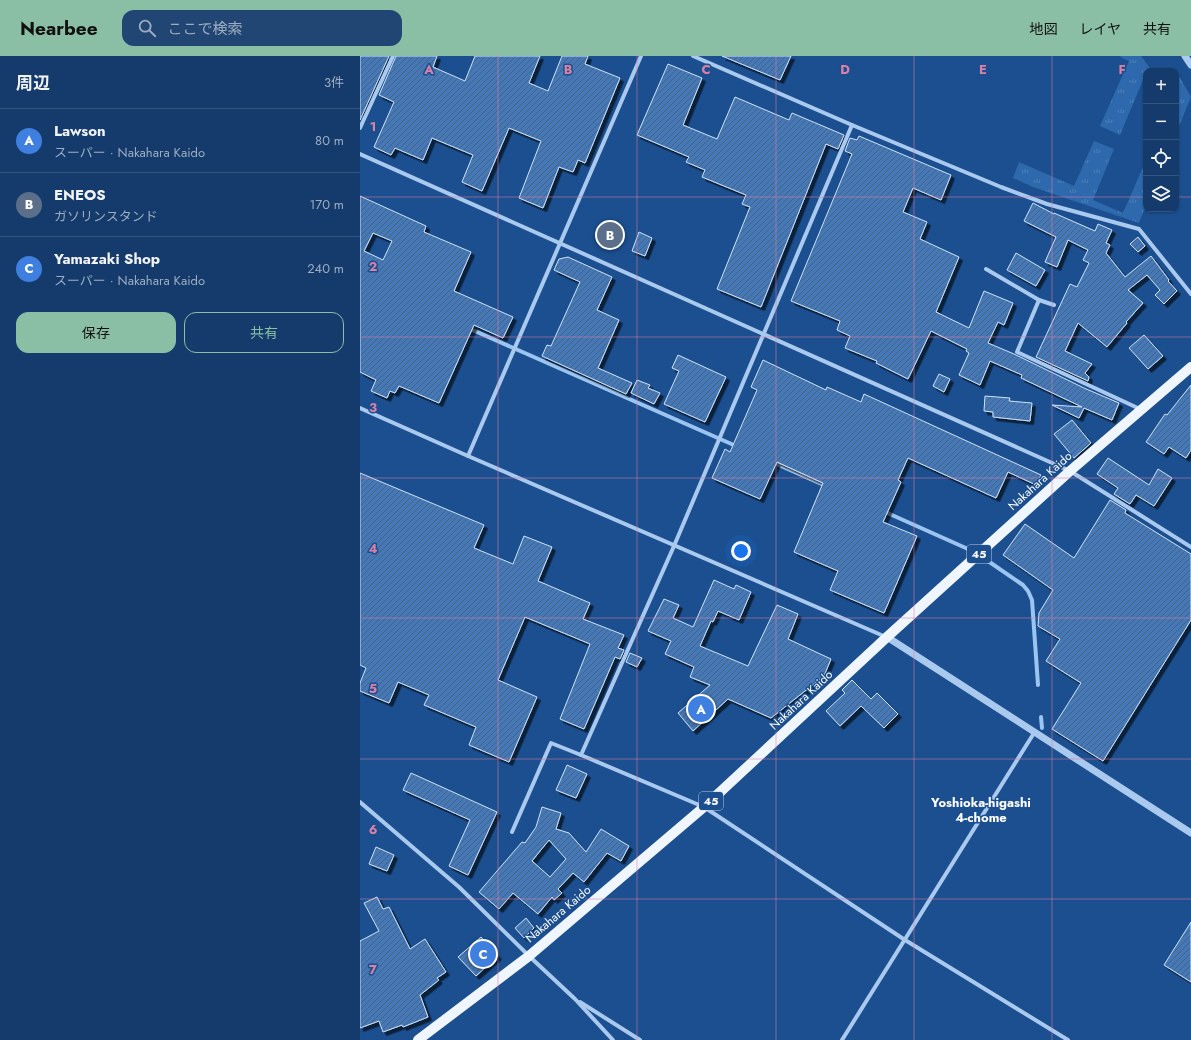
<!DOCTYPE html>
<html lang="ja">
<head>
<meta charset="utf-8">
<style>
  :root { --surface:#143b6b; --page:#214673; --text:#f1f3f6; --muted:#9dadc1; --line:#33557e; --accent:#8abfa5 }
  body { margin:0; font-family:Jost,"Noto Sans JP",sans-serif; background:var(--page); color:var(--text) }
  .controls { position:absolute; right:12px; top:12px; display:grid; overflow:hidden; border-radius:8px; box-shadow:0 1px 3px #0004 }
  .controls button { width:36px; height:36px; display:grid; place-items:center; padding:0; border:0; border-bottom:1px solid var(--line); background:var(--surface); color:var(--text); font:20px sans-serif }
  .you { position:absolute; left:381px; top:495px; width:14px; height:14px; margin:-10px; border:3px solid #fff; border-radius:50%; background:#1a73e8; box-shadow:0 0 0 6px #1a73e833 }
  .badge { display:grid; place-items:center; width:26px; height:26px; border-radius:50%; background:var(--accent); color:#fff; font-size:13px; font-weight:700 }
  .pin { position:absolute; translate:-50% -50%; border:2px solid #fff; box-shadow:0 1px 4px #0006 }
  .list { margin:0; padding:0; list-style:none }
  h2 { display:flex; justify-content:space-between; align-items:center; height:52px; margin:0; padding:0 16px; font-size:17px }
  h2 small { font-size:13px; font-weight:400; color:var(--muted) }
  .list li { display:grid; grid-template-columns:26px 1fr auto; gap:12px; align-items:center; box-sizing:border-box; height:64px; padding:0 16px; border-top:1px solid var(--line) }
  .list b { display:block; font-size:15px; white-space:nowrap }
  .list p { margin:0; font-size:13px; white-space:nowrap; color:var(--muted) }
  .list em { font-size:13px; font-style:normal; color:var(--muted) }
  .actions { display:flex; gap:8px; padding:12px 16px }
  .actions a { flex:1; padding:9px 0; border:1px solid var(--accent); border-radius:12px; text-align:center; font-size:14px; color:var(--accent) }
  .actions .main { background:var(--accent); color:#111 }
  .icon { flex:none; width:22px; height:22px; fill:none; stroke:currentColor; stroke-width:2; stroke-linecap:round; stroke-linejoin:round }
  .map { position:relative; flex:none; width:831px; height:984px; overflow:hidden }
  header { display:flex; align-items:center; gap:24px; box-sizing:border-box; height:56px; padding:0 20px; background:var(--accent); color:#111 }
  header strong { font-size:19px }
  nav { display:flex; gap:22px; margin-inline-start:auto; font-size:14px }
  .search { width:280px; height:36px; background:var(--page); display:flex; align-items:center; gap:10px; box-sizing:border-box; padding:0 14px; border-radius:12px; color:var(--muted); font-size:15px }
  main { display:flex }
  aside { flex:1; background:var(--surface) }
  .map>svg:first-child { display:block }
  .grass { fill:url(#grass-tufts) }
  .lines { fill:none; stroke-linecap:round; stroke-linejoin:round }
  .stream { stroke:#9cc4f0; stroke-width:4 }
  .building { fill:url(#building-hatch); stroke:#cfe3fa; fill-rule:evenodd; filter:url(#shadow) }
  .minor { stroke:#a9c9ee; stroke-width:4 }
  .tertiary { stroke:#a9c9ee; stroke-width:7 }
  .primary { stroke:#f0f6ff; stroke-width:10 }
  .grid { fill:none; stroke:#dd80a5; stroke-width:1; stroke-opacity:0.55 }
  .labels { text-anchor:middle; stroke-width:3; stroke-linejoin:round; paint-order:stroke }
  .shield { fill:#1b4f8f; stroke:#bbcadd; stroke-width:1 }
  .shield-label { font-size:11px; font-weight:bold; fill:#fff }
  .street-label { font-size:12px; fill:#fff; stroke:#1b4f8f }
  .neighbourhood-label { font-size:13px; font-weight:bold; fill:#fff; stroke:#1b4f8f }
  .grid-label { font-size:13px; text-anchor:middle; font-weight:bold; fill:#dd80a5; stroke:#1b4f8f; stroke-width:3; stroke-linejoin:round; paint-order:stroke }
</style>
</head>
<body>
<header>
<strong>Nearbee</strong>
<div class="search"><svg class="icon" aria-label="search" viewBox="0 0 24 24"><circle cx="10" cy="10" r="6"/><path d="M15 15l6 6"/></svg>ここで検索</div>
<nav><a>地図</a><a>レイヤ</a><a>共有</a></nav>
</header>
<main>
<aside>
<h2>周辺<small>3件</small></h2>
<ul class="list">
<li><span class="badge" style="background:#3f7fe0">A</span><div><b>Lawson</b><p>スーパー · Nakahara Kaido</p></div><em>80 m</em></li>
<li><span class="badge" style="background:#5c6f8a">B</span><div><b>ENEOS</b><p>ガソリンスタンド</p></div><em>170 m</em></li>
<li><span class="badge" style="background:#3f7fe0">C</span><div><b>Yamazaki Shop</b><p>スーパー · Nakahara Kaido</p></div><em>240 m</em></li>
</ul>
<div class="actions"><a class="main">保存</a><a>共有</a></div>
</aside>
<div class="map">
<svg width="831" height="984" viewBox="0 0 831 984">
  <defs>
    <pattern id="grass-tufts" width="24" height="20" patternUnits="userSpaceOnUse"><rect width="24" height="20" fill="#2e69ad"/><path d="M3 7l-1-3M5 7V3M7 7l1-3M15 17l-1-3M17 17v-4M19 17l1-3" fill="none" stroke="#4d80b9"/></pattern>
    <pattern id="building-hatch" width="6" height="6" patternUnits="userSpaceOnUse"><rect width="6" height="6" fill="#4478b7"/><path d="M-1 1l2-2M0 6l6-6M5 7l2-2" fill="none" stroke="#486282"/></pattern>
    <filter id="shadow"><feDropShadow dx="3.5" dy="3.5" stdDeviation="0" flood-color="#0009"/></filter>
  </defs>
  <rect width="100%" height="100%" fill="#1b4f8f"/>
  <g class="grass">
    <polygon points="761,0 781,0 792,15 786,15 786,25 783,24 760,79 740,70 769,5 760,1"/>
    <polygon points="819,20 831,41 816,77 816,21"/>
    <polygon points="734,85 754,93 733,144 763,157 786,104 786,149 779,167 673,131 653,122 659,106 714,130"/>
  </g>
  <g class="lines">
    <g class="stream">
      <polyline points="108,272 376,390"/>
      <polyline points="412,406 466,430"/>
      <polyline points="523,455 608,493"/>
      <polyline points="628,505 663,529 668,535 672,544 678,629"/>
      <polyline points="681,661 682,672"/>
    </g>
  </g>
  <g class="building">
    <polygon points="0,0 29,0 0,64"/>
    <polygon points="36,0 77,0 73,11 105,25 115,0 180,0 169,27 188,35 202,0 228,0 225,8 260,22 225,107 218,104 213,116 199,111 183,152 159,142 181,85 149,72 122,135 102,126 113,99 72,82 63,104 35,92 31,99 14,91 34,46 19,39"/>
    <polygon points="362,0 431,0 420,24"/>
    <polygon points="308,8 342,22 323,69 357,83 375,41 429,64 432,57 484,79 478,93 466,88 401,251 357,233 390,151 382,148 386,139 342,121 345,114 326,106 329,101 277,79"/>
    <polygon points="499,80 591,119 581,144 553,132 543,156 567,166 560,183 599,201 576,256 609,272 624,235 653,247 644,269 638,266 628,287 654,298 724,332 759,347 752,364 724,352 719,362 692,349 722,351 661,322 662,319 630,305 620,329 599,319 609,297 606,295 607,293 571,275 548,323 516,307 517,305 485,292 490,280 477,274 480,265 431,245 492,98 485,95 490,82 497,84"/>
    <path d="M 0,140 L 66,170 L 64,176 L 111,196 L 94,235 L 153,261 L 143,282 L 114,269 L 79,347 L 39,330 L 35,337 L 30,335 L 27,342 L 11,335 L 16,324 L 0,316 ZM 13,177 L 32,185 L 23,204 L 4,195 Z"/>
    <polygon points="673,147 694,158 694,157 735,175 738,168 752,174 746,187 750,189 746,197 765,221 791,200 809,224 808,225 817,235 804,248 795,239 800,234 787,219 768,234 783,247 766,266 767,267 747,291 718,267 705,295 732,308 725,317 729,321 728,325 676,301 710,228 717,231 729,207 723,204 728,194 708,184 697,211 685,206 696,181 664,165"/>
    <polygon points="279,176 292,182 285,200 272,195"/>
    <polygon points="778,181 785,190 778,196 770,188"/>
    <polygon points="656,197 685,214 676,230 647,214"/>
    <polygon points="208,201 252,221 237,254 259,264 238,312 272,327 266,338 182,300 187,289 191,290 220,226 194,214 199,203"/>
    <polygon points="784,279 803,300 788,313 769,292"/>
    <polygon points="318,299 366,321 345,366 304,348 319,315 312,312"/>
    <polygon points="403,304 466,334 467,331 501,346 504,338 681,419 676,429 648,416 636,442 548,402 538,424 541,426 523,466 557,480 524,557 470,534 478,515 434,496 463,427 417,406 400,443 352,422 365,393 370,396 397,334 391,331"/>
    <polygon points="579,318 590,323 584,336 573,330"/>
    <polygon points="277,324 290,329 288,332 300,337 294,348 271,337"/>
    <polygon points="831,329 831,394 826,402 809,391 804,398 786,386 805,358 807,359"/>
    <polygon points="625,340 650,342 649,345 672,347 670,365 633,361 633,356 624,355"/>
    <polygon points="712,364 731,387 714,402 694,378"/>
    <polygon points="748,402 789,429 798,413 812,422 794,450 776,439 770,448 754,438 758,432 737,418"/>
    <polygon points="0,417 124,469 114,492 153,508 164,480 192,491 178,525 230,547 223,563 264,579 258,592 264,594 260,603 255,601 224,673 200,663 230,588 165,561 138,624 177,641 149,706 109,689 116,671 64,649 69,639 38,626 29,647 0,635 0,627 6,612 0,609"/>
    <polygon points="750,444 766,454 765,457 831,498 831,564 743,705 692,673 721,627 686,605 700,583 678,570 679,557 693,534 643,499 665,468 714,502"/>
    <polygon points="354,524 374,533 376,529 391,536 379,564 358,555 353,566 351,565 340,590 388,610 417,549 438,558 428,583 471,603 464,620 411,662 368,643 333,675 318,657 350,629 330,621 334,611 305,598 311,585 288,575 304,543 319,549 313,562 333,571"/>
    <polygon points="270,597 282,602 277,611 266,606"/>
    <polygon points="492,624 511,643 517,637 538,658 524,672 501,650 480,670 466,655 485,637 482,634"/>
    <polygon points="207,709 227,718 216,742 196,734"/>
    <polygon points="51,717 137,756 108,819 89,810 110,764 43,734"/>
    <path d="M 182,751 L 201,757 L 196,773 L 209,777 L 226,796 L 241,773 L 269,790 L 261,805 L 247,797 L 224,826 L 213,817 L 198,833 L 202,837 L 194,844 L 192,841 L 178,858 L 153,837 L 139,853 L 119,836 L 162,786 L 165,787 L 176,771 ZM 189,784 L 206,803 L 190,821 L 172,805 Z"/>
    <polygon points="16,791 34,799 27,815 9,808"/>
    <polygon points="17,841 23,853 29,851 50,893 65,883 86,916 77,922 79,924 60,939 68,961 43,971 42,969 23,976 19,965 0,972 0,885 19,875 4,847"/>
    <polygon points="166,862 174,872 164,882 155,872"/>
    <polygon points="831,866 831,926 804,909"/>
    <polygon points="121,881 138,900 116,920 98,901"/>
  </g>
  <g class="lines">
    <g class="minor">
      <polyline points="333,0 492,69 641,131 687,148 779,173 831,238"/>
      <polyline points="492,69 314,490 221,699 344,751 545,884 708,984"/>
      <polyline points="0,72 33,0"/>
      <polyline points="0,98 710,415 831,491"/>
      <polyline points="626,213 679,244 694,249"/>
      <polyline points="679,244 657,296 780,353"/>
      <polyline points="0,352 108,400 526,581"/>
      <polyline points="108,400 281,0"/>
      <polyline points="0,746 99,831 169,900 215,943 253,984"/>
      <polyline points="152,776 191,687 221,699"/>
      <polyline points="220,946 280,984"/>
      <polyline points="482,984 674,677"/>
    </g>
    <g class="tertiary">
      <polyline points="825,0 831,9"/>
      <polyline points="527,581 831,777"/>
    </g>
    <polyline class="primary" points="58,984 169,900 344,751 527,581 710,415 831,311"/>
  </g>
  <path class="grid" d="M 138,0 L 138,984M 277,0 L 277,984M 416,0 L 416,984M 554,0 L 554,984M 692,0 L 692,984M 0,141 L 786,141M 816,141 L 831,141M 0,281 L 831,281M 0,422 L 831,422M 0,562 L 831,562M 0,703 L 831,703M 0,843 L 831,843"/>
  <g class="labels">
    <g class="shield">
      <rect x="607" y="489" width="24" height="18" rx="3"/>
      <rect x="339" y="736" width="24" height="18" rx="3"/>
    </g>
    <g class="shield-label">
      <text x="619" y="502">45</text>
      <text x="351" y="749">45</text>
    </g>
    <g class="street-label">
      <text transform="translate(680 425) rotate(-42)" y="4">Nakahara Kaido</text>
      <text transform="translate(441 644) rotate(-43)" y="4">Nakahara Kaido</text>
      <text transform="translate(198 858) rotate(-40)" y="4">Nakahara Kaido</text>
    </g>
    <g class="neighbourhood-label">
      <text x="621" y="751">Yoshioka-higashi<tspan x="621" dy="15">4-chome</tspan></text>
    </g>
  </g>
  <g class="grid-label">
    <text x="69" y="18">A</text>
    <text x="208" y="18">B</text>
    <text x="346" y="18">C</text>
    <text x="485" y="18">D</text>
    <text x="623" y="18">E</text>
    <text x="762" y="18">F</text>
    <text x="13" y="75">1</text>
    <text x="13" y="215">2</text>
    <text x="13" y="356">3</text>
    <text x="13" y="497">4</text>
    <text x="13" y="637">5</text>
    <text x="13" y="778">6</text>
    <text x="13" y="918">7</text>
  </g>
</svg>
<div class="controls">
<button>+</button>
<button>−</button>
<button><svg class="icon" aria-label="locate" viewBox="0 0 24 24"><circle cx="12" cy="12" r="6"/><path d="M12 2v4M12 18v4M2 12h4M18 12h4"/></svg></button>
<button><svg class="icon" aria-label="layers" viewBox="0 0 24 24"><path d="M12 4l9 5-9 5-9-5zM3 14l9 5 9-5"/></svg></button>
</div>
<div class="you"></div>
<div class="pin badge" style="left:341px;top:653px;background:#3f7fe0">A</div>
<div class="pin badge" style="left:250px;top:179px;background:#5c6f8a">B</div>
<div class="pin badge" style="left:123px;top:898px;background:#3f7fe0">C</div>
</div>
</main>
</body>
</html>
